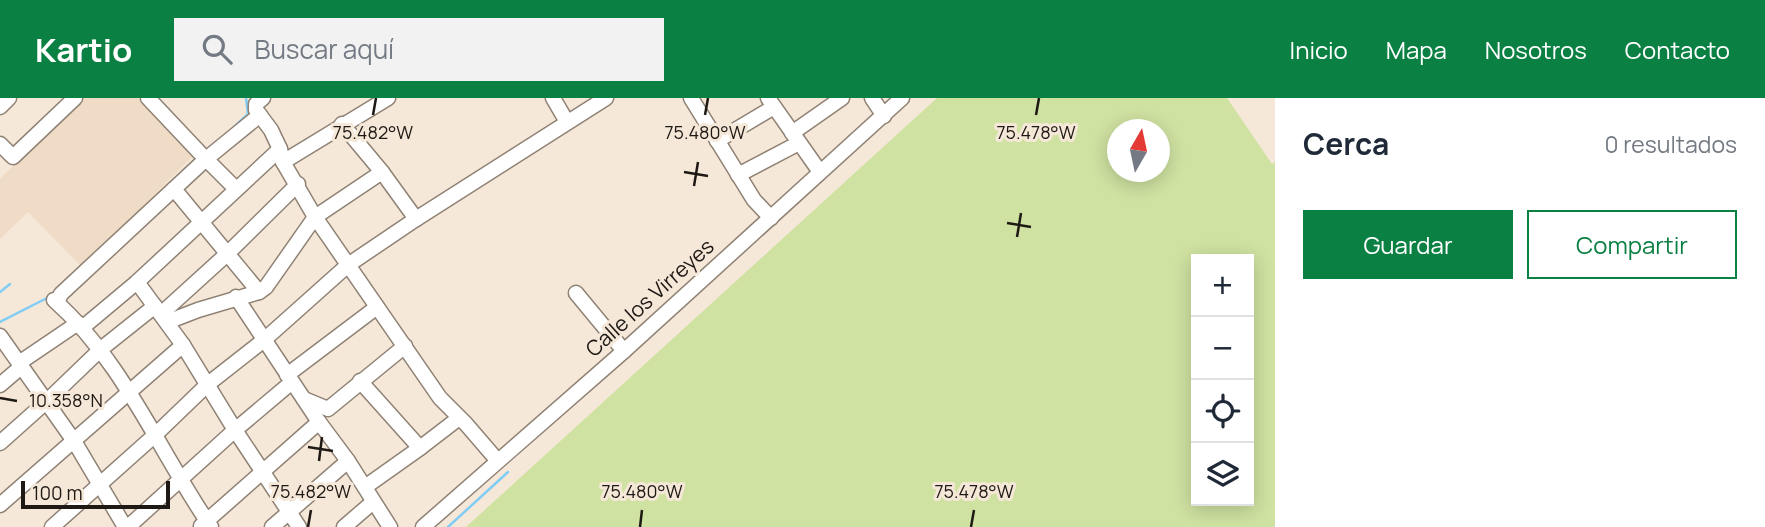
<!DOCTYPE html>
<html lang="es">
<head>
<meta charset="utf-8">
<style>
  :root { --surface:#fff; --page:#f2f2f3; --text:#1f2937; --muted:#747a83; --line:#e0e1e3; --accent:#0b8043 }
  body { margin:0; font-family:Manrope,sans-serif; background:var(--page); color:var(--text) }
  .controls { position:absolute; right:21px; bottom:21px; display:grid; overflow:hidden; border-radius:0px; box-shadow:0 4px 18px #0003 }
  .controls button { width:63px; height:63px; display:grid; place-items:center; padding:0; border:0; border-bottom:2px solid var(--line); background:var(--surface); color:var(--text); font:35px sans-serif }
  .compass { position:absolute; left:1107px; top:21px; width:63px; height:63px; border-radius:50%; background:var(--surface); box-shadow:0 4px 18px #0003; rotate:9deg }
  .scale { position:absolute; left:21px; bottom:18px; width:149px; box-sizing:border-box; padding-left:7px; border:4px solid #1e1914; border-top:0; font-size:19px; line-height:24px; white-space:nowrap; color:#1e1914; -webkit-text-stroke:5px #f6e8d9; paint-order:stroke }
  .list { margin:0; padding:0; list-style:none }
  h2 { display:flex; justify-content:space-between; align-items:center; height:91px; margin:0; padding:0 28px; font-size:30px }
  h2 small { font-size:23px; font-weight:400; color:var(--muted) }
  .actions { display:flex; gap:14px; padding:21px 28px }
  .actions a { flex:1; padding:16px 0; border:2px solid var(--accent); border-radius:0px; text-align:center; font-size:24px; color:var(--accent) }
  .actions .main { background:var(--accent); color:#fff }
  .icon { flex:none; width:38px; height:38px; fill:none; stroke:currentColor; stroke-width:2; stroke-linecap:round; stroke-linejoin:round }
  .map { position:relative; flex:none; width:1275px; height:429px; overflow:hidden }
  header { display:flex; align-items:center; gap:42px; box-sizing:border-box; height:98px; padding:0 35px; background:var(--accent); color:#fff }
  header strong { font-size:33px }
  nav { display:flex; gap:38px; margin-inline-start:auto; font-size:24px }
  .search { width:490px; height:63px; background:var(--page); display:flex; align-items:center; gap:18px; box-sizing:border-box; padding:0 24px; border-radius:0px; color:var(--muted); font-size:26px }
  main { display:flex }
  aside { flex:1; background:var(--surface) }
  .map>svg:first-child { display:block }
  .built { fill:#efdbc6 }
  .green { fill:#cfe2a1; fill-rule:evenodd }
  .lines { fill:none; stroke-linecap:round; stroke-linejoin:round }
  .stream { stroke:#81cdf5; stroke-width:2.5 }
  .minor-casing { stroke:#8f8274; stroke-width:17 }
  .minor { stroke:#fff; stroke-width:14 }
  .ticks { fill:none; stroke:#1e1914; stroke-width:2.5 }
  .labels { text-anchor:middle; stroke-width:6; stroke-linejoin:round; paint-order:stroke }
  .street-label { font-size:21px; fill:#1e1914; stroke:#f6e8d9 }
  .ticks-label { font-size:18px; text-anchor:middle; fill:#1e1914; stroke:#f6e8d9; stroke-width:6; stroke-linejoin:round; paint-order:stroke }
</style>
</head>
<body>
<header>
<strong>Kartio</strong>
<div class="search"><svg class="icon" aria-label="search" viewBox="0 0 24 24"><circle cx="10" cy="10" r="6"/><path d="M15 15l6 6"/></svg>Buscar aquí</div>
<nav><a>Inicio</a><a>Mapa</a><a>Nosotros</a><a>Contacto</a></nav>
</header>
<main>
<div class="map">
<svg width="1275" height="429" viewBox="0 0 1275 429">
  <rect width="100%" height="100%" fill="#f6e8d9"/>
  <polygon class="built" points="82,0 143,0 197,54 82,169 28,114 0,141 0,81"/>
  <path class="green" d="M 937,0 L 1227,0 L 1272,66 L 1275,64 L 1275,429 L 466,429 ZM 1118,32 L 1160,32 L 1160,74 L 1118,74 ZM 1196,161 L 1249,161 L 1249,403 L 1196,403 Z"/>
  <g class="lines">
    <g class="stream">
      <polyline points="234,29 248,16 246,0"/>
      <polyline points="0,194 10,186"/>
      <polyline points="0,224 49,199"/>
      <polyline points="448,429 508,374"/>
    </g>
    <defs>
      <g id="minor">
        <polyline points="148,0 200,55"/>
        <polyline points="263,0 256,6 256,12 271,32 280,51 283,64 315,119 440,300 466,326 497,362"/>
        <polyline points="553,0 567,24"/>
        <polyline points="691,0 754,102 771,120"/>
        <polyline points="768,0 820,74"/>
        <polyline points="872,0 884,18"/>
        <polyline points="0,9 9,0"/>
        <polyline points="342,26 382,74 416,121"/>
        <polyline points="792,35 842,0"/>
        <polyline points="717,43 774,9"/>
        <polyline points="0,46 13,59 75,0"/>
        <polyline points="206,61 236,91"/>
        <polyline points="283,64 388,0"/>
        <polyline points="738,77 799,45"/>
        <polyline points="174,91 259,194"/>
        <polyline points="137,184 183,247 235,332 299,429"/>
        <polyline points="576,195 624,253"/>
        <polyline points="236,199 319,324 348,363 390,429"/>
        <path d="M 54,202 C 123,263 159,353 211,429"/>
        <polyline points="57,204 61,196 206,61 260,17"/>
        <polyline points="161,216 227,156 298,86"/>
        <polyline points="167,224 198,212 259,194 266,189 315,119 382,74"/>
        <polyline points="82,230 137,184 280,51"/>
        <polyline points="0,238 74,343 125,429"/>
        <polyline points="19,265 78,225"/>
        <polyline points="287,277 377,209"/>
        <polyline points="360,283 420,350 459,320"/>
        <polyline points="0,287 21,269"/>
        <polyline points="304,301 328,311 405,248"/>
        <polyline points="0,345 47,303 101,251 155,208"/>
        <polyline points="365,389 420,350"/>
        <polyline points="0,407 183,247"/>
        <polyline points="201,428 319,324"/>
        <polyline points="52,429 155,337 208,286 264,242 348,167 416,121 606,0"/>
        <polyline points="128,429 235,332 292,284"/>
        <polyline points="272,429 348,363"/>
        <polyline points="344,429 373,404"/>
        <polyline points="423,429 624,253 902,0"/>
      </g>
    </defs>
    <use href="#minor" class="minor-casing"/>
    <use href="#minor" class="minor"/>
  </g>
  <path class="ticks" d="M 373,17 L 376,0M 705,17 L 708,0M 1036,17 L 1039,0M 684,74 L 708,78M 694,88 L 698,64M 1007,125 L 1031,129M 1017,139 L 1021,115M 0,300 L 17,303M 308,349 L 333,353M 319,363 L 322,339M 308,429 L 311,412M 640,429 L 642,412M 971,429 L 974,412"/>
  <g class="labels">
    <g class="street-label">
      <text transform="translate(650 200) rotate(-42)" y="7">Calle los Virreyes</text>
    </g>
  </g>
  <g class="ticks-label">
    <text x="373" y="41">75.482°W</text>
    <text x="705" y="41">75.480°W</text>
    <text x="1036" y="41">75.478°W</text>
    <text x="66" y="309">10.358°N</text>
    <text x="311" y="400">75.482°W</text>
    <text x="642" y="400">75.480°W</text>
    <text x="974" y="400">75.478°W</text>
  </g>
</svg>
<div class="controls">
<button>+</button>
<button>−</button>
<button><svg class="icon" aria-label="locate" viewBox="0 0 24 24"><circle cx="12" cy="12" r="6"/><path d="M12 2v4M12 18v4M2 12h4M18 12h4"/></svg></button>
<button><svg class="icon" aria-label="layers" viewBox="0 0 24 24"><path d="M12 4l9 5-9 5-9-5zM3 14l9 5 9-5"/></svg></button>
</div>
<svg class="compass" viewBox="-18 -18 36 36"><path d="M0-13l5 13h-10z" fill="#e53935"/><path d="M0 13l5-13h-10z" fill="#747a83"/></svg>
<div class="scale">100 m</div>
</div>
<aside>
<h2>Cerca<small>0 resultados</small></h2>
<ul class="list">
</ul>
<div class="actions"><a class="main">Guardar</a><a>Compartir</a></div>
</aside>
</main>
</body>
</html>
